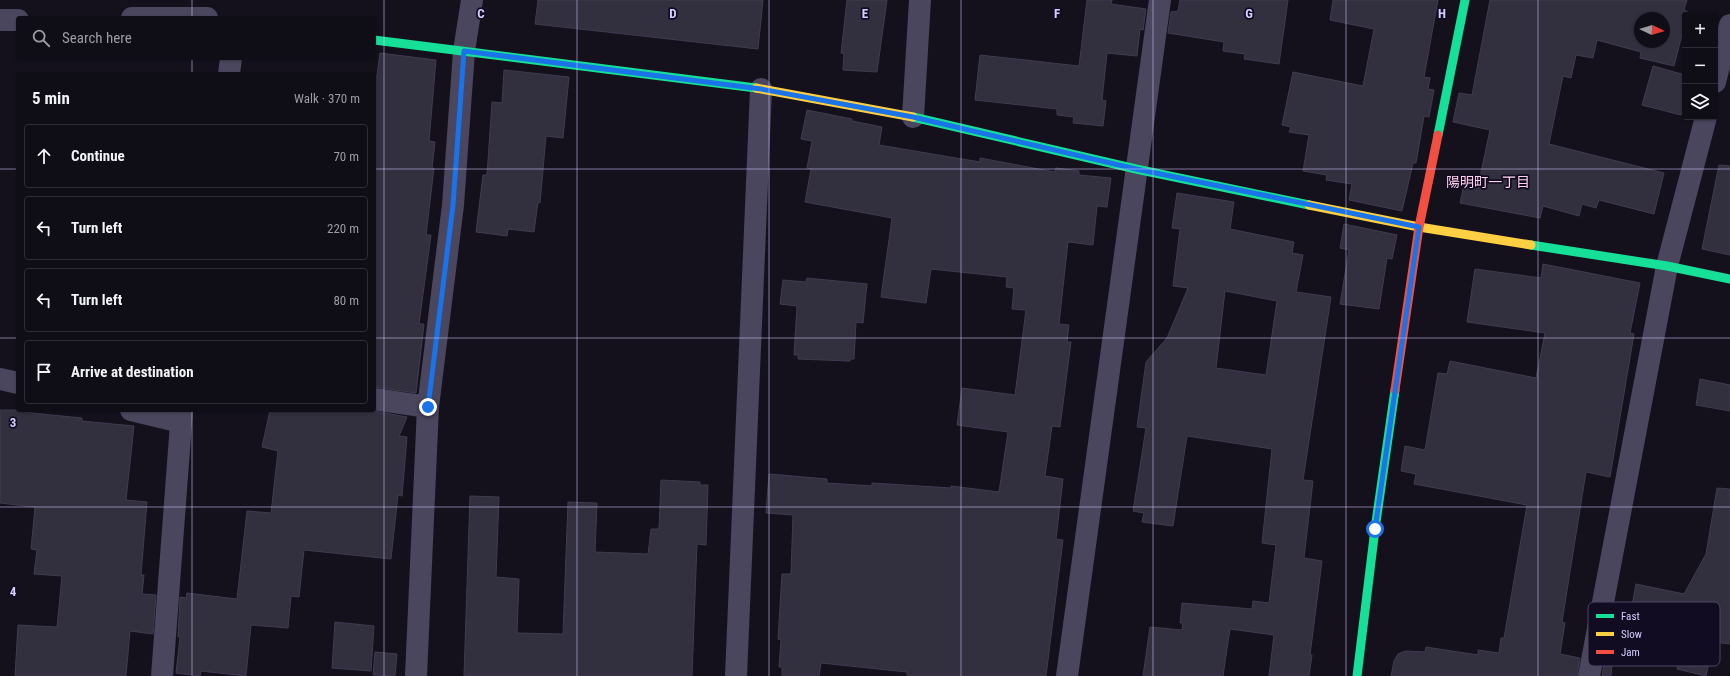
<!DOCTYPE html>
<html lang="en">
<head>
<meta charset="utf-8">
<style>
  :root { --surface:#0f0d16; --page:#1d1b23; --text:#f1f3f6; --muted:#9b9ca1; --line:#2f2d35 }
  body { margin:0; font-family:"Roboto Condensed","Noto Sans JP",sans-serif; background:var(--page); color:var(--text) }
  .controls { position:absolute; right:12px; top:12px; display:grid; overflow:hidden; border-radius:4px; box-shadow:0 1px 3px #0004 }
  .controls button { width:36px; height:36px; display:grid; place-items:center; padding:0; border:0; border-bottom:1px solid var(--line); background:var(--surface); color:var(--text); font:20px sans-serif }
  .compass { position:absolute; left:1634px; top:12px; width:36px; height:36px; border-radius:50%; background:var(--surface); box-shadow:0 1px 3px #0004; rotate:94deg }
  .stop { position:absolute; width:12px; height:12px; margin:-9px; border:3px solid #1a73e8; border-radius:50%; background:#fff }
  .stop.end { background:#1a73e8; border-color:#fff; box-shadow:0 1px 4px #0008 }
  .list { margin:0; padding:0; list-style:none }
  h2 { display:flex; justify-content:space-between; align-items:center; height:52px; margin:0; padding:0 16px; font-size:17px }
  h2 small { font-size:13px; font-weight:400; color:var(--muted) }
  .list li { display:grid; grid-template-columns:26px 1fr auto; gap:12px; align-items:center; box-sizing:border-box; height:64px; margin:0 8px 8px; padding:0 8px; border:1px solid var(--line); border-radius:4px }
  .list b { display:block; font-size:15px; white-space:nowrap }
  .list em { font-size:13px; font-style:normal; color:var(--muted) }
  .icon { flex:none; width:22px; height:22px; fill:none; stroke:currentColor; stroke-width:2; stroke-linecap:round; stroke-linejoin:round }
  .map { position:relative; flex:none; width:1730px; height:676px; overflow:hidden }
  .search { position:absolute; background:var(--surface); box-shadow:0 1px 3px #0004; left:16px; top:16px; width:360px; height:44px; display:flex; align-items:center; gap:10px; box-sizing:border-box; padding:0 14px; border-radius:4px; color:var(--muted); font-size:15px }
  .panel { position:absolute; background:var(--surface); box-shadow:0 1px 3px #0004; left:16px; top:72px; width:360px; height:340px; border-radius:4px }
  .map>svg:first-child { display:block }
  .building { fill:#322f3f; stroke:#413b51; fill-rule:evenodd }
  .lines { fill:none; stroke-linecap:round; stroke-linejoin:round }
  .street { stroke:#49465e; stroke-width:22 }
  .fast { stroke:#16e098; stroke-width:9 }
  .slow { stroke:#ffcf43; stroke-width:9 }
  .jam { stroke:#f24e42; stroke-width:9 }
  .route { stroke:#1a73e8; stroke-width:5 }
  .grid { fill:none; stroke:#d7ceff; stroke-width:1; stroke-opacity:0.55 }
  .labels { text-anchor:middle; stroke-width:3.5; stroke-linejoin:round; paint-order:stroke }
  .neighbourhood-label { font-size:14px; fill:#ffd0ea; stroke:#120c22 }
  .key { fill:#120c22; stroke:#4d4664; stroke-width:1 }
  .key-label { font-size:11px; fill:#d7ceff }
  .grid-label { font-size:13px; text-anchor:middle; font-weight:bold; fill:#d7ceff; stroke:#120c22; stroke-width:3.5; stroke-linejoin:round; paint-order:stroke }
</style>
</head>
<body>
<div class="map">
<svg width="1730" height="676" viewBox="0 0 1730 676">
  <rect width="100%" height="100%" fill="#14111d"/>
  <g class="building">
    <polygon points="538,0 763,0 758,49 535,24"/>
    <polygon points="847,0 887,0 877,72 843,70 844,54 841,53"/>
    <polygon points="1087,0 1112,0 1111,4 1146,9 1143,30 1140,29 1137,56 1107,53 1102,100 1106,101 1103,126 1073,123 1074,117 1057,115 1057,109 975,100 980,55 1079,66"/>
    <polygon points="1180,0 1288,0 1279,64 1244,59 1245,54 1223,51 1224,42 1168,33 1171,12 1178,11"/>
    <polygon points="1333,0 1438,0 1424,77 1430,78 1428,89 1434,90 1429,117 1424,116 1416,163 1413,163 1402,211 1349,200 1352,184 1326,180 1327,175 1303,171 1309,135 1289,132 1291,127 1282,125 1293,72 1363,86 1374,29 1330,20"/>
    <path d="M 1490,0 L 1687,0 L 1684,10 L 1688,12 L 1687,15 L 1685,15 L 1685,23 L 1674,66 L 1640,58 L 1641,52 L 1597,40 L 1593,58 L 1576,55 L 1571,78 L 1563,76 L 1549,144 L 1664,173 L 1654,214 L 1599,200 L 1596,208 L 1582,204 L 1579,216 L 1543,206 L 1540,218 L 1460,203 L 1466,175 L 1480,177 L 1490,130 L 1453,122 L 1459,93 L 1472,95 ZM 1640,18 L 1664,18 L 1664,42 L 1640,42 Z"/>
    <polygon points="380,53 436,60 429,141 435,142 432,168 434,168 426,235 431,235 419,324 424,324 416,393 374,387 374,75 377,76"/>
    <polygon points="1653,66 1685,75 1685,102 1681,115 1642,105"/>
    <polygon points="504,70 569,77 563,138 546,136 540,203 538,202 534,232 508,229 507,236 476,232 483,175 487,175 492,102 502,103"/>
    <polygon points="807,110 852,119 852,121 882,127 879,145 980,162 980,158 1055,172 1056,168 1079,171 1079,175 1111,178 1107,207 1097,206 1093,245 1068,242 1059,324 1069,325 1067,342 1071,342 1060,427 1052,426 1045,476 1063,479 1056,539 1063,540 1046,676 907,676 907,672 821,663 819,676 782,676 782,667 779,667 781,640 778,639 782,574 791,574 793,515 766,513 769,474 827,479 827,483 872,486 872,483 951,488 951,486 999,492 1008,432 957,425 962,388 1015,395 1026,310 1012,309 1014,288 1006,287 1007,277 931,269 926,303 881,297 892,218 805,202 811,169 807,168 812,141 801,139"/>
    <polygon points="1719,165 1730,166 1730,255 1702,249"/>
    <path d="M 1177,193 L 1234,202 L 1230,229 L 1294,242 L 1292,253 L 1303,255 L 1296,292 L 1331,297 L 1303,480 L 1313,481 L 1304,558 L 1322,561 L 1310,655 L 1312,655 L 1309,676 L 1269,676 L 1274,635 L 1230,629 L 1223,676 L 1143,676 L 1150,627 L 1182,630 L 1183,623 L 1180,623 L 1182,603 L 1252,609 L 1253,601 L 1269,603 L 1276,545 L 1262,543 L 1272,449 L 1187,436 L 1173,526 L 1142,522 L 1144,513 L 1133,511 L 1146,428 L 1137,427 L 1146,362 L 1167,338 L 1188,288 L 1173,286 L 1180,229 L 1172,228 ZM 1225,291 L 1277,301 L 1266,375 L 1216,368 Z"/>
    <polygon points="1344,224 1397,235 1392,259 1387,258 1379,309 1340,304 1349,250 1340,248"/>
    <polygon points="1543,264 1640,283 1630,333 1634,334 1610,477 1586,472 1562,622 1565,623 1560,654 1580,658 1577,676 1391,676 1394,661 1398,654 1405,651 1425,652 1426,647 1478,655 1478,650 1499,653 1501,638 1504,638 1527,505 1414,484 1416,474 1401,471 1405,446 1425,450 1438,373 1447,374 1450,361 1536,378 1545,333 1467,322 1475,269 1541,278"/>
    <polygon points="807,278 867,284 863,323 856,322 854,359 850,359 850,361 798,359 798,355 794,355 797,306 780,304 783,280 806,282"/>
    <polygon points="1700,379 1730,385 1730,411 1696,405"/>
    <polygon points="0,410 32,410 32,413 82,418 82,421 134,426 126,500 147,502 141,575 144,575 142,594 156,595 153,634 130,631 126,676 15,676 18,625 57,627 62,576 34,574 37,550 31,549 35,507 0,503"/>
    <polygon points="270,410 369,410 407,417 399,436 407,437 402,496 398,495 391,559 304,550 299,597 291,596 288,628 251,625 246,676 201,671 200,676 176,673 180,637 178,637 180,597 186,598 187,593 237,599 247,511 271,513 278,451 262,447"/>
    <polygon points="661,480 700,482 700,485 708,485 706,545 697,544 692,676 464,676 470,496 499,497 496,577 519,579 517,633 563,634 568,502 597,503 595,552 648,554 651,529 659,529"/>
    <polygon points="1717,488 1730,489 1730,644 1714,642 1706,676 1677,669 1684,635 1678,634 1680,616 1632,606 1636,584 1684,594 1706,554"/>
    <polygon points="335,622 374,626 371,671 332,668"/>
    <polygon points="375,652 397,654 395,676 373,675"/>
    <polygon points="1604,662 1612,664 1611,676 1602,676"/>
  </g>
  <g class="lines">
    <g class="street">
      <polyline points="132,18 207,18"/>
      <polyline points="0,20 18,20"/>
      <polyline points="229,74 231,58"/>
      <polyline points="1715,82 1730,25"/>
      <polyline points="913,117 920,0"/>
      <polyline points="0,379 18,383"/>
      <polyline points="374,399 428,407"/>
      <polyline points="131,410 181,422"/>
      <polyline points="162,676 182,410"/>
      <polyline points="416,676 428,407 453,205 464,51 472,0"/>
      <polyline points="736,676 761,89"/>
      <polyline points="1067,676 1160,0"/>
      <polyline points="1589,676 1667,266 1706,117"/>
    </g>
    <g class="fast">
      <polyline points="374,40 756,88"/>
      <polyline points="913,117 1136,169 1309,205"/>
      <polyline points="1438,135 1465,0"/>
      <polyline points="1531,245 1667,266 1730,279"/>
      <polyline points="1357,676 1375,529 1395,390"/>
    </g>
    <g class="slow">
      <polyline points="756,88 913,117"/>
      <polyline points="1309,205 1419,227 1531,245"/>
    </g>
    <polyline class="jam" points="1395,390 1419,227 1438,135"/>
  </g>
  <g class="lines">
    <polyline class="route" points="428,407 453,205 464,51 761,89 913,117 1136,169 1419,227 1375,529"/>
  </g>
  <path class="grid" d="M 192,0 L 192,18M 384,0 L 384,676M 577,0 L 577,676M 769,0 L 769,676M 961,0 L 961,676M 1153,0 L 1153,676M 1346,0 L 1346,676M 1538,0 L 1538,676M 192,58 L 192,74M 0,169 L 18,169M 374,169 L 1730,169M 0,338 L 18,338M 374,338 L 1730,338M 192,410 L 192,676M 0,507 L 1730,507"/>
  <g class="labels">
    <g class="neighbourhood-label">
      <text x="1488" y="187">陽明町一丁目</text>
    </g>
  </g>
  <rect x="1588" y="602" width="132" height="64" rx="6" class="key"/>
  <rect x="1596" y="614" width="18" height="4" fill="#16e098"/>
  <rect x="1596" y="632" width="18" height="4" fill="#ffcf43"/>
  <rect x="1596" y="650" width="18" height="4" fill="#f24e42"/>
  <g class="key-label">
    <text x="1621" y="620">Fast</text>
    <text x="1621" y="638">Slow</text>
    <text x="1621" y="656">Jam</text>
  </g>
  <g class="grid-label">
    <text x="481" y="18">C</text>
    <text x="673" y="18">D</text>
    <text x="865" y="18">E</text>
    <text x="1057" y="18">F</text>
    <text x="1249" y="18">G</text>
    <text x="1442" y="18">H</text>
    <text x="13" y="427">3</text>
    <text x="13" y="596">4</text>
  </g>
</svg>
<div class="controls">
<button>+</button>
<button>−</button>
<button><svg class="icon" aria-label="layers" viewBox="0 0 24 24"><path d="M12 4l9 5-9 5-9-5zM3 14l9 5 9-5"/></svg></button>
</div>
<svg class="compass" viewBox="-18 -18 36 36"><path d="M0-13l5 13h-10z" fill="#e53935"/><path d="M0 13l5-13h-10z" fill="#9b9ca1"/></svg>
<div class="stop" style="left:1375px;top:529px"></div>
<div class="stop end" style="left:428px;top:407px"></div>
<div class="search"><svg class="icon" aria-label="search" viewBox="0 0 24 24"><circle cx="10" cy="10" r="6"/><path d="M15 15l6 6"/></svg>Search here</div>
<section class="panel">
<h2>5 min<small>Walk · 370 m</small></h2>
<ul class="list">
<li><svg class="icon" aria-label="ahead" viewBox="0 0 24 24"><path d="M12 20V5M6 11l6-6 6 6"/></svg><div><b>Continue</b></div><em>70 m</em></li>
<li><svg class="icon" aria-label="left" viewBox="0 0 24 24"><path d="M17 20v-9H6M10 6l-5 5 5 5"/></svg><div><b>Turn left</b></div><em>220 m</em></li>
<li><svg class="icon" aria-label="left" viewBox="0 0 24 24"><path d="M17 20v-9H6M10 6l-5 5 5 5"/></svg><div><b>Turn left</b></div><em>80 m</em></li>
<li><svg class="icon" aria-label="arrive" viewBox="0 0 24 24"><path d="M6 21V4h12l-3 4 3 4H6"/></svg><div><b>Arrive at destination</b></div></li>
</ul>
</section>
</div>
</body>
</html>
